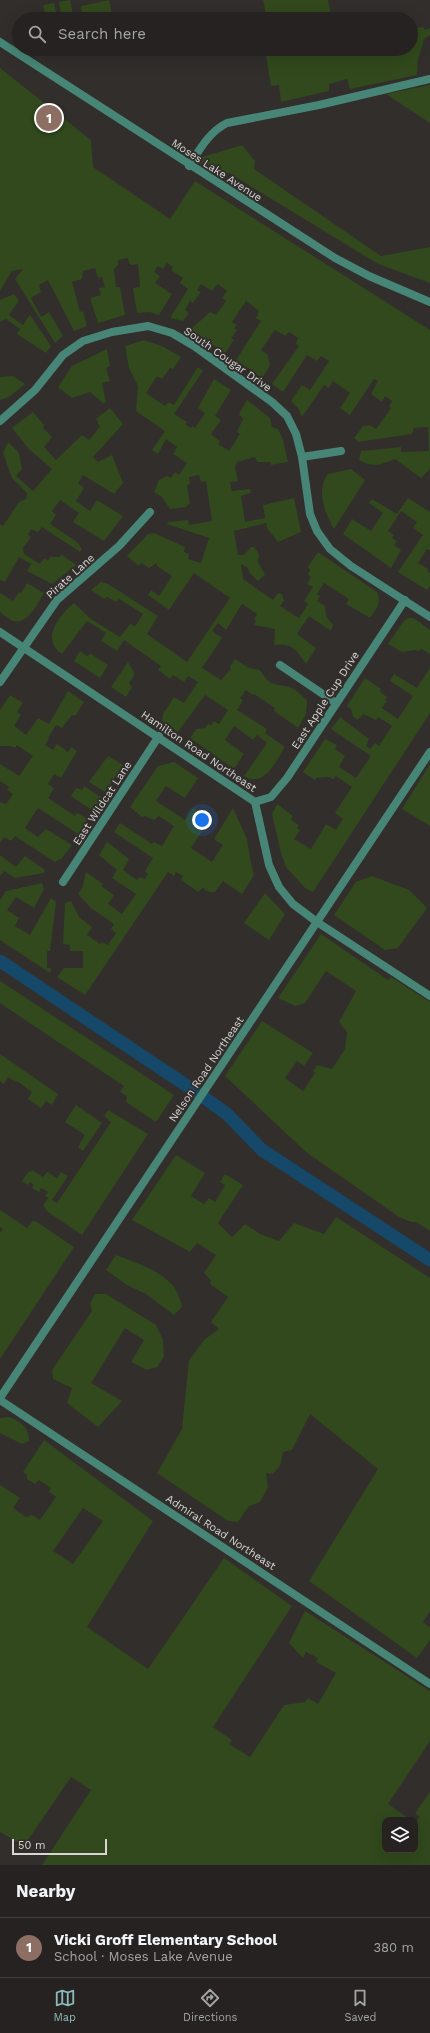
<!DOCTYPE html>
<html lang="en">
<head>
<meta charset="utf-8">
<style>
  :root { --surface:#252221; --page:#312f2e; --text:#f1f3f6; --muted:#a3a4a5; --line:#423f3f; --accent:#8bbbb9 }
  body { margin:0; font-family:"Work Sans",sans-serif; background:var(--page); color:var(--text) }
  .controls { position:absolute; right:12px; bottom:12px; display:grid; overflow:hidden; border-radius:8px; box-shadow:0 4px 16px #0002 }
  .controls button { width:36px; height:36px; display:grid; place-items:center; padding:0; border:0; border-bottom:1px solid var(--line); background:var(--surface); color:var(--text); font:20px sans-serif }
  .scale { position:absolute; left:12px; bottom:10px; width:95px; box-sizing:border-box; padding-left:4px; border:2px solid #d7d6d4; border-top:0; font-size:11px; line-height:14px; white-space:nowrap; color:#d7d6d4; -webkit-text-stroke:3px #312e2c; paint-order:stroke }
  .you { position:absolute; left:202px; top:820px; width:14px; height:14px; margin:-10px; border:3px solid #fff; border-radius:50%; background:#1a73e8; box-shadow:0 0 0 6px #1a73e833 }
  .badge { display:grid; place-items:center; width:26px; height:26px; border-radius:50%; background:var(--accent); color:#fff; font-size:13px; font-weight:700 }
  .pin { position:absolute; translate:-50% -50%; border:2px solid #fff; box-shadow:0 1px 4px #0006 }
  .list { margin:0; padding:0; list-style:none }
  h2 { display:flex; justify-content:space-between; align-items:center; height:52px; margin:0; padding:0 16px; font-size:17px }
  h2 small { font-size:13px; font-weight:400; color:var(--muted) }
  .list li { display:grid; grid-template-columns:26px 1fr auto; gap:12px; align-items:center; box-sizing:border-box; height:60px; padding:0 16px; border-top:1px solid var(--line) }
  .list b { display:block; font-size:15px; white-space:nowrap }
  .list p { margin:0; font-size:13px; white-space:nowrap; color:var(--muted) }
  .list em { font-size:13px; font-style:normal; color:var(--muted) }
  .icon { flex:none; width:22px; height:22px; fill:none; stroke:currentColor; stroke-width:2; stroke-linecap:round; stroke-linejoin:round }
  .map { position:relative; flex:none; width:430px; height:1865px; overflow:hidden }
  .search { position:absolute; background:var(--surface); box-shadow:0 4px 16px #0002; left:12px; right:12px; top:12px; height:44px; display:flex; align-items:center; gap:10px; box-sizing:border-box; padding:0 14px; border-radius:22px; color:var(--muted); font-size:15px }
  .sheet { height:112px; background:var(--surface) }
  nav { display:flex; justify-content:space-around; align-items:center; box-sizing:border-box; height:56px; border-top:1px solid var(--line); background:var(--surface); font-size:11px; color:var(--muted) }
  nav a { display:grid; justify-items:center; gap:2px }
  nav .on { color:var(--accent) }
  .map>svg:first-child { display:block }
  .green { fill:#31491c; fill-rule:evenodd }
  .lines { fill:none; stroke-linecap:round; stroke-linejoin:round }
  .canal { stroke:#154869; stroke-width:13 }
  .minor { stroke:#478676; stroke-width:8 }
  .tertiary { stroke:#478676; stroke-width:8 }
  .labels { text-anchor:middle; stroke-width:4; stroke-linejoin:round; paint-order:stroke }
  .street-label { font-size:11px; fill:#d7d6d4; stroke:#312e2c }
</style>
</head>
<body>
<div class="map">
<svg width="430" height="1865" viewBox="0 0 430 1865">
  <rect width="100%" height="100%" fill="#312e2c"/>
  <g class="green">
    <polygon points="70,0 74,19 62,19 59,2"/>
    <polygon points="109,0 113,19 83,19 81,6"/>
    <polygon points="263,0 328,0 332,19 267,19"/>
    <polygon points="54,3 58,19 46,19 43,5"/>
    <polygon points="423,27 425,30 430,28 430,35 424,39 418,59 417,75 350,89 347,79 329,84 329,91 281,102 279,85 271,86 265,49 411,49 411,29"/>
    <path d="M 0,68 L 91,140 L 93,167 L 170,219 L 195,181 L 430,330 L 430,469 L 421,478 L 395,459 C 380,465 373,468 359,460 L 361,451 L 401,447 L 401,452 L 429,451 L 428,427 L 414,428 L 412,434 L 358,442 L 354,438 L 363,426 L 370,425 L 376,429 L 391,408 L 389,407 L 392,401 L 385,396 L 382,402 L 371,394 L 378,381 L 374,379 L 350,415 L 340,408 L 350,393 L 333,381 L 329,388 L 324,385 L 302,417 L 298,408 L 291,401 L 302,385 L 310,390 L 329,361 L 321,356 L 317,361 L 307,355 L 283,392 L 272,384 L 299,346 L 296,344 L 298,338 L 289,332 L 285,336 L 275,330 L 261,350 L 268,355 L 270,366 L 262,378 L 236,360 L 261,321 L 256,318 L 259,311 L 246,301 L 232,322 L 237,325 L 234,328 L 237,330 L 231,338 L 234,340 L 225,353 L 190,330 L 210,312 L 216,315 L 226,301 L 222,298 L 227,291 L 218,284 L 212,291 L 201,284 L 197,290 L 201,292 L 193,303 L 190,301 L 185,310 L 189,313 L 183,321 L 170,318 L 188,289 L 180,283 L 183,278 L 171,270 L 173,267 L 167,263 L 163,269 L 158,266 L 154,272 L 160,276 L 155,283 L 172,294 L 159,315 L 150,312 L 137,313 L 133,288 L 140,287 L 138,264 L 132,265 L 129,263 L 128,258 L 118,260 L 118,265 L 114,269 L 116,287 L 120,287 L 125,315 L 98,323 L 90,298 L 101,295 L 99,288 L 105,287 L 102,277 L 98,278 L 95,268 L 83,271 L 82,279 L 72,282 L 80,312 L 83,311 L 87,326 L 74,331 L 48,280 L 39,285 L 41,292 L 31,298 L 41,317 L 49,312 L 63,336 L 55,343 L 15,279 L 23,269 L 12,271 L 0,291 Z"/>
    <polygon points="430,85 430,123 386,94"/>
    <polygon points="242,145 255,161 254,169 381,256 430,247 430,283 378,264 229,173 214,173 200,163 199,158"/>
    <polygon points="14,294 19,300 9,315 23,325 30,315 51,346 46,353 17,334 20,329 6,319 0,322 0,300"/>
    <path d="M 144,340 L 164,347 L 181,357 L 173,369 L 170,368 L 162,379 L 157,376 L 146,393 L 165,406 L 168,402 L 174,405 L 198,367 L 203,371 L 174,414 L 187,422 L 185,424 L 191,428 L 193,426 L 195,428 L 205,413 L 198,408 L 214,379 L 231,390 L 215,416 L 221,420 L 211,434 L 220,441 L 218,444 L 229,451 L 240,434 L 237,432 L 243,419 L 239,414 L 247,400 L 270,418 L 272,427 L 278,429 L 283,440 L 288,462 L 271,465 L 270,462 L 257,462 L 255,457 L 237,462 L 235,467 L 238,481 L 230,482 L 232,491 L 250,489 L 251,493 L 241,496 L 245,522 L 265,518 L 263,505 L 294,498 L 301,532 L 278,542 L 267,528 L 266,523 L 234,531 L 238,555 L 244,555 L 251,547 L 254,547 L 259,554 L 258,562 L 265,575 L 258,581 L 250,573 L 247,567 L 241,564 L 243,579 L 273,600 L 278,593 L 282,594 L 284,601 L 280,606 L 299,618 L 308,604 L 304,601 L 313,587 L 307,584 L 311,577 L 308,574 L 310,570 L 308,567 L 318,552 L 377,592 C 382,603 376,609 370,618 L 346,604 L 349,599 L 324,583 L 317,594 L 320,596 L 317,601 L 325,606 L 326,616 L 333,625 L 331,631 L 309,616 L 297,634 L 316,648 L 306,664 C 296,649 293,643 274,645 L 275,629 L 254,625 L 256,621 L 254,619 L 257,614 L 242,604 L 226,630 L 218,623 L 212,631 L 222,638 L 202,668 L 221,680 L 231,669 L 230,667 L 235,659 L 249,668 L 260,670 C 270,686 272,683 289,687 C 295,688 302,696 307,700 L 306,714 L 298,728 L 274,711 L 275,708 L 254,694 L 253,695 L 246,690 L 240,698 L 243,700 L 237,710 L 267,729 L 265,733 L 285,747 C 276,761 264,789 244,776 L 267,743 L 257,735 L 253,740 L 234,726 L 225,740 L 244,754 L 234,769 L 190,738 L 196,729 L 205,728 L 208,724 L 211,725 L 214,721 L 219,724 L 228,710 L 205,695 L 178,732 L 162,721 L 163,714 L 174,697 L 184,703 L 198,682 L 188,676 L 184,682 L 173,675 L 170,679 L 158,670 L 161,666 L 124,640 L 117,651 L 101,641 L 106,633 L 87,621 L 62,654 C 40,640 59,615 74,603 L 91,619 L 120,637 L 130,624 L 135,626 L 143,614 L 119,599 L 116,602 L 107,597 L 104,599 L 91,590 L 101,582 L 108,584 L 158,616 L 147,634 L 187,662 L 230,598 L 194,573 L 169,610 L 148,595 L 151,590 L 159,596 L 172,576 L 157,566 L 157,563 L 149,568 L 141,563 L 139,566 L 127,556 L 148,534 L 154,533 L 185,547 L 184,552 L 189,554 L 188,559 L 201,563 L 209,538 L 167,524 L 168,522 L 188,520 L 189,525 L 212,521 L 206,481 L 201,482 L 199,475 L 189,477 L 190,484 L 187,485 L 190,503 L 186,507 L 170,509 L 162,497 L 154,492 L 159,480 L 167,476 L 171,478 L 175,472 L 179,475 L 187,463 L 173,454 L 177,447 L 166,439 L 158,454 L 152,450 L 165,431 L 136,411 L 138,386 L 129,368 L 125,346 Z"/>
    <polygon points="107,349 110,366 106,368 110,381 102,383 106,402 103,403 90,392 72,398 58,387 72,366"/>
    <polygon points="13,376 25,384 9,397 0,400 0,377"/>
    <polygon points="110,408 123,424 93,457 98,462 112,455 123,483 114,494 83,475 78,483 84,488 76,501 90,511 97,500 123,516 104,541 73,522 79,513 60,500 52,511 56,515 50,524 77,542 82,549 80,552 42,527 38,532 31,529 28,535 31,537 23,548 24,554 40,564 44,558 48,561 50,557 59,557 62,555 76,565 52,584 27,571 31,564 19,557 5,582 0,580 0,524 3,526 19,502 26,499 27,493 12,478 3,453 8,442 19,453 22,469 16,476 33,491 52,469 29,449 12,428 33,412 44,425 43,428 52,437 44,447 56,460 82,435 89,440 100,427 96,419"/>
    <path d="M 351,469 L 365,480 L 334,529 C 324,512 316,490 328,474 Z"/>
    <polygon points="408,498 430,512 430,550 427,549 418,563 428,569 427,571 430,573 430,586 427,590 398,572 423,535 413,528 417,522 401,511 388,531 394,535 392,538 397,541 394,545 401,550 391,568 343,534 352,519 371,531 383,513 369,503 372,499 397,514"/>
    <path d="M 27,583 L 44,593 C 38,603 28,625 13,621 C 9,619 4,615 0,612 L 0,593 L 13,601 L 19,592 L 21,593 Z"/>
    <polygon points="408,618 414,618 430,630 430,654 421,649 419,651 415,650 402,652 388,644 404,621"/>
    <polygon points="80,651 87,656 91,654 108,665 100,678 74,661"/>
    <path d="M 128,662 C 134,674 138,671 129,683 L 132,687 L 126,697 L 111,687 Z"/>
    <polygon points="430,668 430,713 313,892 305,888 286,867 281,853 272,814 277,804 293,816 291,820 299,825 297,828 300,830 294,839 311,849 326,824 336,830 343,819 335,813 352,787 336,776 333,779 329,777 316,778 315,780 303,772 325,739 337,745 335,749 345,756 339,767 356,778 371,756 331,729 340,717 369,739 366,746 370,749 375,743 379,746 392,726 378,717 376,720 363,714 358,720 353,717 351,709 347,706 365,678 381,689 380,692 387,697 385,700 387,701 382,708 398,719 413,696 390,681 394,674 417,688"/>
    <polygon points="68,691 84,702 75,716 72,715 62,728 56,725 48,738 49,739 45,745 53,750 57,744 68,752 71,747 77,751 61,778 54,774 48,784 54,788 48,798 75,816 77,813 88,819 78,834 38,808 25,828 38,837 46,829 72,845 62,858 55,862 15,836 11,841 4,837 0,843 0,802 6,804 13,794 7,790 9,787 0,781 0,764 19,776 33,756 17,745 15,748 11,746 0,746 0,710 10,695 23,703 17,712 21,715 14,726 26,735 38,718 49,724"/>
    <polygon points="108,756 123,765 105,792 89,782"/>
    <polygon points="174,762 198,778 185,798 166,786 156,801 185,820 193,808 204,815 195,826 202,831 191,848 212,862 223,845 214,839 233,808 247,839 250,858 254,875 242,894 223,881 215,892 209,892 203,888 198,892 181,880 183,876 176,872 174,876 168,872 85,995 57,977 64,968 83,968 83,951 70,951 70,945 63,944 65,903 71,901 79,917 92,927 87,935 100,944 102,942 108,945 116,933 111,929 114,924 91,908 78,894 83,886 86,872 103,884 101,886 114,895 108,904 122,914 136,894 112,878 117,870 99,855 107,842 129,859 123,870 137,880 140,877 145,879 148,874 145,871 153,858 114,832 120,823 152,844 154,842 162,846 174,826 159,816 154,820 145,816 142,817 130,807 158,766"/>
    <polygon points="430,764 430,826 402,809"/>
    <polygon points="84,786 102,798 93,811 71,796 76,788 82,790"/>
    <polygon points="0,855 16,867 25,856 45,870 44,873 15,878 4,871 0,876"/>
    <polygon points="372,876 409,890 427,908 398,948 385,950 334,915 356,882"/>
    <polygon points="42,883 44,889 34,908 16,897 7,910 19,918 15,926 30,935 51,898 56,902 50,951 47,951 47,968 51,968 50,973 0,940 0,900 6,891"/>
    <polygon points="265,893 285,914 269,940 244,923"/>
    <polygon points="321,934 388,980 391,977 430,1002 430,1231 416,1222 411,1222 399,1217 306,1152 225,1076 262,1021 313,1053 304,1066 297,1061 285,1078 303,1091 315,1073 313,1071 317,1065 332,1069 345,1049 347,1032 339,1022 356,991 326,971 305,1003 295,1006 278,998"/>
    <polygon points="0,981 174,1095 156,1122 126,1102 127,1096 120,1092 124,1086 0,1003"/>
    <polygon points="0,1054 58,1094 52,1105 46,1101 41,1108 28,1099 32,1092 17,1081 16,1082 8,1077 4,1084 0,1081"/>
    <polygon points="76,1105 102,1123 83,1151 78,1147 85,1135 65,1122"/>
    <polygon points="108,1110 148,1134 82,1235 48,1212 43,1206 48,1198 45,1196 48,1192 41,1188 39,1192 32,1188 34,1185 30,1182 28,1185 22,1181 29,1171 31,1172 32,1170 43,1177 47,1172 57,1178 61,1172 68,1176 52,1200 57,1203 111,1122 104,1116"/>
    <polygon points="176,1155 205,1173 191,1196 204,1204 209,1198 215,1202 225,1185 220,1182 225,1174 243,1185 218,1223 232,1237 245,1224 260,1234 279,1241 294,1223 324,1234 336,1217 430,1278 430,1611 423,1622 430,1627 430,1640 417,1658 309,1581 378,1469 310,1414 292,1450 283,1452 280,1466 273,1474 266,1473 268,1487 260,1502 249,1506 238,1522 228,1521 157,1473 182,1429 189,1360 205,1339 219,1329 211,1322 228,1297 210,1284 211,1280 204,1273 216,1255 197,1243 190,1252 132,1220"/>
    <polygon points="0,1210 27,1228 33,1221 37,1222 74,1247 0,1359 0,1233 3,1229 0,1227"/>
    <path d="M 116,1255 C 136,1263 167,1272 177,1292 C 179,1297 181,1302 182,1307 L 174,1315 L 146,1294 L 127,1285 L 106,1270 Z"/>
    <polygon points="95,1294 106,1294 156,1325 163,1340 164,1357 157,1367 147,1370 131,1362 144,1340 125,1328 91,1383 122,1401 98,1427 67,1403 72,1388 53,1379 52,1370 92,1311 90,1304"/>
    <path d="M 9,1417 C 20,1421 29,1427 29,1441 L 22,1444 L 0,1433 L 0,1418 Z"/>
    <path d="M 44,1440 L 153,1521 L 87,1627 L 148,1669 L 224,1558 L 292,1606 L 213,1727 L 232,1740 L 229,1744 L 250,1757 L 284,1705 L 305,1702 L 308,1698 L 318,1704 L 336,1673 L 316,1662 L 318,1658 L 306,1652 L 303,1658 L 289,1643 L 305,1611 L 430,1691 L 430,1741 L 388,1804 L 411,1820 L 385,1820 L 385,1850 L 415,1850 L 415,1822 L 420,1817 L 415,1813 L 430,1792 L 430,1865 L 42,1865 L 91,1790 L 71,1777 L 24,1846 L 0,1832 L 0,1485 L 20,1498 L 13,1508 L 26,1517 L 32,1515 L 40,1520 L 56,1497 L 49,1492 L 51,1488 L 39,1480 L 35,1484 L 27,1479 L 27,1475 L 23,1472 ZM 83,1508 L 103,1521 L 73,1564 L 53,1551 Z"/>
  </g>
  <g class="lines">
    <polyline class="canal" points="0,961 202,1096 227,1114 262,1150 430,1260"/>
    <g class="minor">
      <polyline points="0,42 335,258 369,276 430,302"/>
      <path d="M 189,166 C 200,149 209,132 227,123 L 319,105 L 430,79"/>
      <polyline points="0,421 35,390 63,355 83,341 112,332 148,326 172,333 194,346 272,402 287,416 296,434 302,457 310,514 317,531 322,538 330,549 351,566 430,617"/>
      <polyline points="302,457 341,451"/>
      <polyline points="0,632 255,802 269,865 279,887 293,904 317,922 430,996"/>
      <polyline points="280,665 336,703"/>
      <polyline points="0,682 57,600 119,546 150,512"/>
      <polyline points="255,802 271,797 287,778 405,600"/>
      <polyline points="63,882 159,736"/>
      <polyline points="0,1400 430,1684"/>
    </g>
    <polyline class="tertiary" points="0,1398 430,752"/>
  </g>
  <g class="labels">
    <g class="street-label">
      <text transform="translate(217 170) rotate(33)" y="4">Moses Lake Avenue</text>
      <text transform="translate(228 359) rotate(35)" y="4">South Cougar Drive</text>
      <text transform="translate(70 576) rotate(-42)" y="4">Pirate Lane</text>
      <text transform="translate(325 700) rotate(-57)" y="4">East Apple Cup Drive</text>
      <text transform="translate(199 751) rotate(34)" y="4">Hamilton Road Northeast</text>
      <text transform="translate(102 803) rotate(-57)" y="4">East Wildcat Lane</text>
      <text transform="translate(206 1069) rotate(-56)" y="4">Nelson Road Northeast</text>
      <text transform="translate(221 1532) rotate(33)" y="4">Admiral Road Northeast</text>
    </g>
  </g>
</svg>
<div class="controls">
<button><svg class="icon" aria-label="layers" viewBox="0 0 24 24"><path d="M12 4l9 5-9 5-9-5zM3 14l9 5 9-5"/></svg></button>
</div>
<div class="scale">50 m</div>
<div class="you"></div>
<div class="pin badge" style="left:49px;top:118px;background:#8d6e63">1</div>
<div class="search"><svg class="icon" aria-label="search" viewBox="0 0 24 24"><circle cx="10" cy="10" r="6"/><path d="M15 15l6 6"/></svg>Search here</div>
</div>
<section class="sheet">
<h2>Nearby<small></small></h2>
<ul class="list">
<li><span class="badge" style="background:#8d6e63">1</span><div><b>Vicki Groff Elementary School</b><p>School · Moses Lake Avenue</p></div><em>380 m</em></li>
</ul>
</section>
<nav>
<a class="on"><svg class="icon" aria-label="map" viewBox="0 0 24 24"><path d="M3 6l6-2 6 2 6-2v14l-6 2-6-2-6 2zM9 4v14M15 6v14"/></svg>Map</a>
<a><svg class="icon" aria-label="directions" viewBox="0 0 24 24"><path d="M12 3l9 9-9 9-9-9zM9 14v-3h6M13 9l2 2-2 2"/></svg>Directions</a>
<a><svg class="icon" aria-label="saved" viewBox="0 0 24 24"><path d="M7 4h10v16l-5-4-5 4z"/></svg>Saved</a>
</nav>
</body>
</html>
